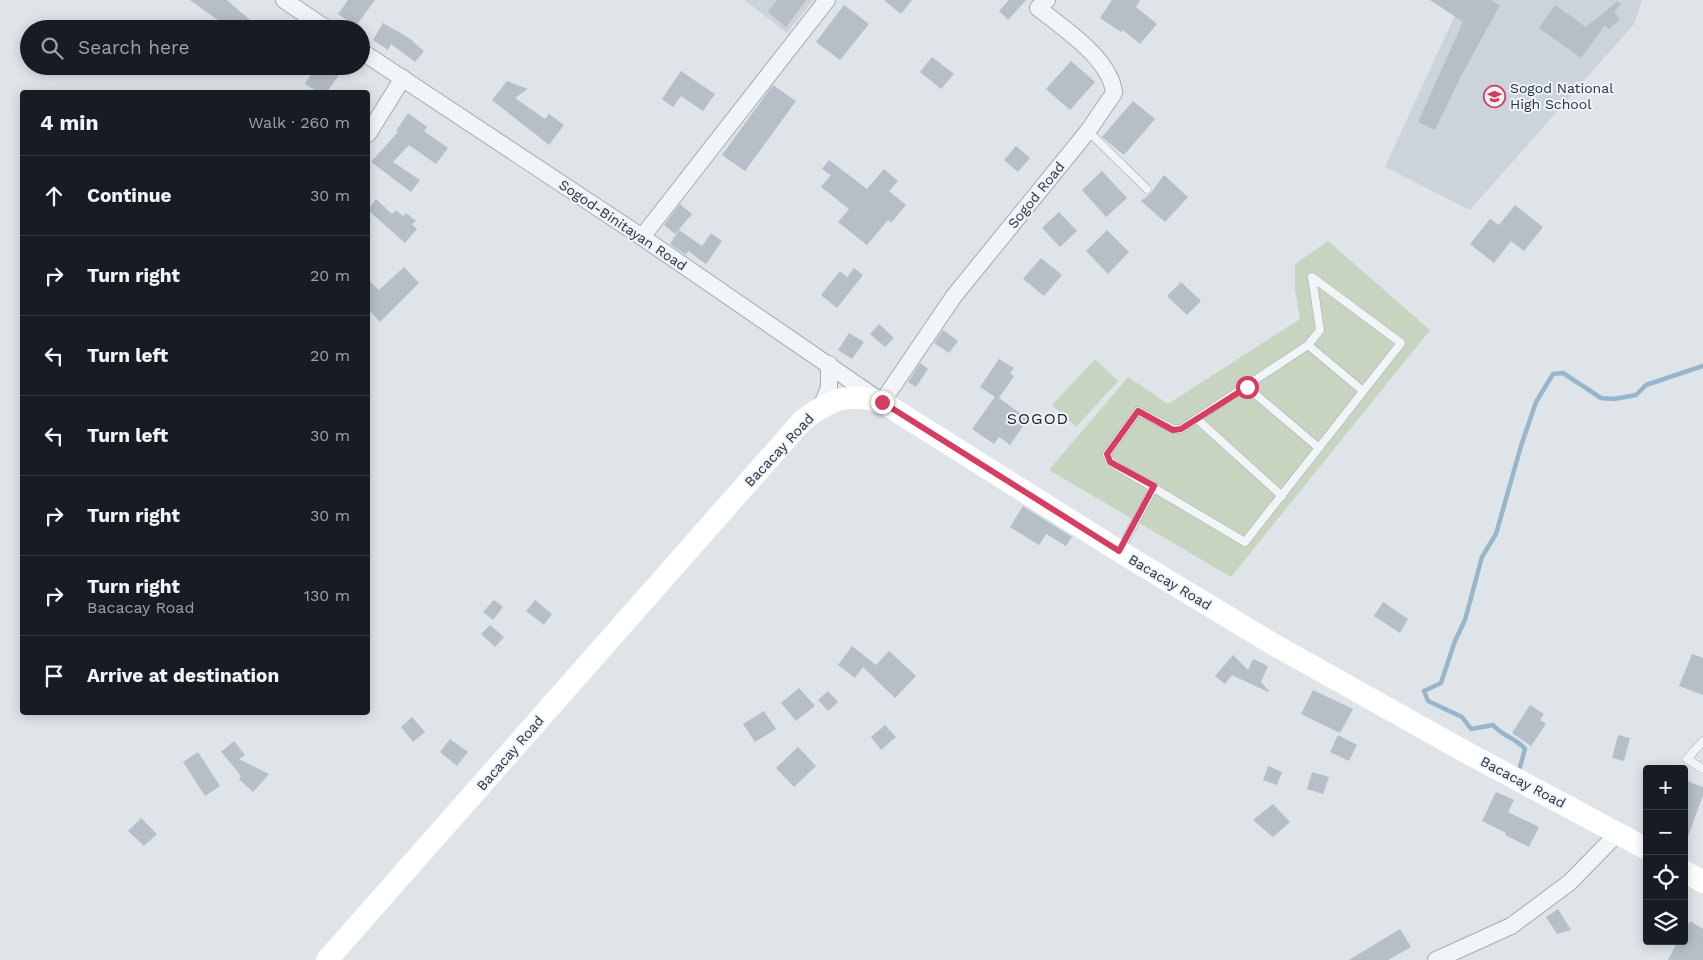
<!DOCTYPE html>
<html lang="en">
<head>
<meta charset="utf-8">
<style>
  :root { --surface:#171b24; --page:#242831; --text:#f1f3f6; --muted:#9ea1a6; --line:#363941 }
  body { margin:0; font-family:"Work Sans",sans-serif; background:var(--page); color:var(--text) }
  .controls { position:absolute; right:15px; bottom:15px; display:grid; overflow:hidden; border-radius:5px; box-shadow:0 2px 12px #0003 }
  .controls button { width:45px; height:45px; display:grid; place-items:center; padding:0; border:0; border-bottom:1px solid var(--line); background:var(--surface); color:var(--text); font:25px sans-serif }
  .stop { position:absolute; width:15px; height:15px; margin:-11px; border:4px solid #d53d62; border-radius:50%; background:#fff }
  .stop.end { background:#d53d62; border-color:#fff; box-shadow:0 1px 5px #0008 }
  .list { margin:0; padding:0; list-style:none }
  h2 { display:flex; justify-content:space-between; align-items:center; height:65px; margin:0; padding:0 20px; font-size:21px }
  h2 small { font-size:16px; font-weight:400; color:var(--muted) }
  .list li { display:grid; grid-template-columns:32px 1fr auto; gap:15px; align-items:center; box-sizing:border-box; height:80px; padding:0 20px; border-top:1px solid var(--line) }
  .list b { display:block; font-size:19px; white-space:nowrap }
  .list p { margin:0; font-size:16px; white-space:nowrap; color:var(--muted) }
  .list em { font-size:16px; font-style:normal; color:var(--muted) }
  .icon { flex:none; width:28px; height:28px; fill:none; stroke:currentColor; stroke-width:2; stroke-linecap:round; stroke-linejoin:round }
  .map { position:relative; flex:none; width:1703px; height:960px; overflow:hidden }
  .search { position:absolute; background:var(--surface); box-shadow:0 2px 12px #0003; left:20px; top:20px; width:350px; height:55px; display:flex; align-items:center; gap:12px; box-sizing:border-box; padding:0 18px; border-radius:28px; color:var(--muted); font-size:19px }
  .panel { position:absolute; background:var(--surface); box-shadow:0 2px 12px #0003; left:20px; top:90px; width:350px; height:625px; border-radius:5px }
  .map>svg:first-child { display:block }
  .built { fill:#cdd3db }
  .green { fill:#c7d4c0 }
  .lines { fill:none; stroke-linecap:round; stroke-linejoin:round }
  .stream { stroke:#98b6cb; stroke-width:4.5 }
  .building { fill:#b6bec7 }
  .service-casing { stroke:#a4abb4; stroke-width:9 }
  .minor-casing { stroke:#a4abb4; stroke-width:18 }
  .service { stroke:#f2f5f7; stroke-width:8 }
  .minor { stroke:#f2f5f7; stroke-width:16 }
  .secondary { stroke:#fff; stroke-width:22 }
  .route { stroke:#d53d62; stroke-width:6 }
  .labels { text-anchor:middle; stroke-width:4; stroke-linejoin:round; paint-order:stroke }
  .poi-label { font-size:14px; fill:#273342; stroke:#eff3f7; text-anchor:start }
  .street-label { font-size:14px; fill:#273342; stroke:#eff3f7 }
  .quarter-label { font-size:16px; letter-spacing:1px; fill:#1a2432; stroke:#eff3f7 }
</style>
</head>
<body>
<div class="map">
<svg width="1703" height="960" viewBox="0 0 1703 960">
  <rect width="100%" height="100%" fill="#dfe4e9"/>
  <g class="built">
    <polygon points="744,0 813,0 787,33"/>
    <polygon points="1462,0 1642,0 1634,24 1470,210 1385,167"/>
  </g>
  <g class="green">
    <polygon points="1328,241 1430,330 1231,577 1049,470 1128,377 1168,404 1300,319 1295,290 1295,264"/>
    <polygon points="1095,359 1118,381 1076,427 1052,405"/>
  </g>
  <g class="lines">
    <path class="stream" d="M 1520,767 L 1525,749 C 1516,738 1502,736 1493,725 L 1471,729 L 1462,717 L 1428,701 L 1424,691 L 1441,683 L 1455,641 L 1465,620 L 1482,557 L 1496,534 L 1521,446 L 1536,402 L 1553,374 L 1563,373 L 1601,398 L 1614,399 L 1636,395 L 1646,385 L 1703,366"/>
  </g>
  <g class="building">
    <polygon points="190,0 227,0 250,20 242,29 211,29 219,21"/>
    <polygon points="348,0 375,0 356,26 338,14"/>
    <polygon points="777,0 806,0 786,27 768,12"/>
    <polygon points="884,0 912,0 901,14"/>
    <polygon points="1009,0 1026,0 1008,20 999,11"/>
    <polygon points="1112,0 1140,0 1136,7 1157,24 1140,44 1123,30 1121,32 1100,18"/>
    <polygon points="1430,0 1491,0 1500,5 1460,78 1435,130 1418,122 1463,22"/>
    <polygon points="1618,1 1621,4 1614,12 1620,19 1609,29 1605,25 1581,58 1539,28 1555,5 1586,27"/>
    <polygon points="844,5 869,24 840,60 816,42"/>
    <polygon points="383,23 409,38 424,51 415,62 391,44 388,50 373,40"/>
    <polygon points="932,57 954,74 941,89 920,72"/>
    <polygon points="1071,61 1095,82 1070,110 1046,89"/>
    <polygon points="316,66 345,66 327,92 318,92 305,84"/>
    <polygon points="681,71 715,94 703,111 681,96 673,107 662,99"/>
    <polygon points="507,81 528,89 515,98 545,119 549,114 564,125 549,145 492,100"/>
    <polygon points="773,85 796,101 745,171 722,155"/>
    <polygon points="1133,101 1155,119 1124,155 1102,137"/>
    <polygon points="408,113 427,127 424,131 448,148 436,164 409,145 393,162 420,180 411,192 371,162 398,132 396,131"/>
    <polygon points="1016,146 1030,158 1018,172 1004,160"/>
    <polygon points="829,160 867,189 884,169 898,181 889,191 906,205 891,223 888,220 867,245 838,222 849,209 821,187 831,175 822,169"/>
    <polygon points="1102,171 1127,198 1106,217 1082,190"/>
    <polygon points="1164,175 1188,197 1165,222 1141,201 1151,193"/>
    <polygon points="376,199 392,214 396,210 403,216 406,213 416,221 412,224 417,229 405,243 368,210"/>
    <polygon points="680,204 692,214 675,234 664,225"/>
    <polygon points="1515,205 1543,227 1524,251 1511,241 1494,263 1470,244 1490,219 1499,225"/>
    <polygon points="1059,212 1077,231 1060,247 1042,228"/>
    <polygon points="679,230 702,246 711,233 722,241 706,264 688,251 686,255 670,244"/>
    <polygon points="1107,230 1129,252 1108,274 1086,251"/>
    <polygon points="1041,258 1062,275 1044,296 1023,279"/>
    <polygon points="404,267 419,283 380,322 368,309 368,280 379,290"/>
    <polygon points="854,268 863,275 837,308 821,295 840,271 847,277"/>
    <polygon points="1181,282 1201,301 1187,315 1167,296"/>
    <polygon points="879,324 894,338 885,347 870,334"/>
    <polygon points="943,330 958,341 949,353 934,343"/>
    <polygon points="849,333 864,342 852,359 838,350"/>
    <polygon points="999,359 1014,368 1010,373 1014,376 999,398 1028,419 1010,445 999,437 994,444 972,429 995,397 980,387"/>
    <polygon points="920,363 928,369 916,387 908,382"/>
    <polygon points="1023,506 1072,537 1066,546 1046,534 1039,545 1010,527"/>
    <polygon points="494,600 503,607 493,620 483,612"/>
    <polygon points="535,600 552,614 544,625 526,611"/>
    <polygon points="1383,602 1408,619 1400,633 1374,616"/>
    <polygon points="490,625 504,637 495,647 481,634"/>
    <polygon points="852,646 876,665 889,651 916,676 895,698 863,667 855,678 838,665"/>
    <polygon points="1692,654 1703,658 1703,695 1679,686"/>
    <polygon points="1233,655 1248,670 1253,659 1268,666 1261,682 1269,691 1268,692 1232,675 1225,684 1215,676"/>
    <polygon points="799,688 815,706 796,721 781,703"/>
    <polygon points="1313,690 1353,709 1340,733 1301,714"/>
    <polygon points="828,691 838,702 828,711 818,700"/>
    <polygon points="1530,705 1544,714 1540,720 1546,724 1531,746 1512,733"/>
    <polygon points="764,711 776,729 755,742 743,724"/>
    <polygon points="412,717 425,732 413,742 401,727"/>
    <polygon points="885,725 896,737 881,750 871,737"/>
    <polygon points="1338,735 1357,745 1349,761 1330,752"/>
    <polygon points="1618,735 1630,738 1624,761 1612,758"/>
    <polygon points="450,739 468,752 457,766 440,752"/>
    <polygon points="234,741 245,755 239,759 269,774 253,792 239,779 241,776 220,750 222,751"/>
    <polygon points="798,747 816,766 794,787 776,768"/>
    <polygon points="198,752 220,786 205,796 183,762"/>
    <polygon points="1268,766 1282,772 1277,785 1263,780"/>
    <polygon points="1312,772 1329,777 1323,794 1307,789"/>
    <polygon points="1684,780 1703,787 1703,795 1686,842"/>
    <polygon points="1496,792 1514,800 1508,812 1539,827 1529,847 1505,835 1506,833 1482,821"/>
    <polygon points="1273,804 1290,822 1273,837 1253,820"/>
    <polygon points="141,818 157,834 144,846 128,831"/>
    <polygon points="1558,909 1571,930 1557,934 1546,917"/>
    <polygon points="1690,921 1703,929 1703,960 1668,960 1678,941 1684,941 1684,931"/>
    <polygon points="1400,929 1411,947 1388,960 1349,960"/>
  </g>
  <g class="lines">
    <defs>
      <g id="service">
        <polyline points="1088,131 1147,189"/>
        <polygon points="1312,277 1401,343 1245,542 1110,462 1107,454 1138,411 1173,429 1181,429 1308,345 1320,330"/>
        <polyline points="1308,345 1363,391"/>
        <polyline points="1247,387 1319,448"/>
        <polyline points="1197,419 1282,496"/>
        <polyline points="1120,550 1154,487"/>
        <polyline points="1703,741 1687,759 1703,769"/>
      </g>
      <g id="minor">
        <polyline points="284,0 327,29"/>
        <path d="M 361,51 L 642,237 L 882,402 L 954,296 L 1088,131 L 1114,93 C 1111,59 1063,28 1038,8 L 1047,0"/>
        <polyline points="368,134 403,78"/>
        <polyline points="642,237 827,0"/>
        <polyline points="821,407 829,388 829,364"/>
        <polyline points="1436,960 1511,926 1569,883 1619,832"/>
      </g>
    </defs>
    <use href="#service" class="service-casing"/>
    <use href="#minor" class="minor-casing"/>
    <use href="#service" class="service"/>
    <use href="#minor" class="minor"/>
    <g class="secondary">
      <polyline points="1684,871 1703,882"/>
      <path d="M 327,960 L 803,420 C 832,399 847,392 882,402 L 1119,551 L 1271,643 L 1473,756 L 1647,849"/>
    </g>
  </g>
  <g class="lines">
    <polyline class="route" points="882,402 1119,551 1154,486 1110,462 1107,454 1138,411 1173,430 1181,429 1247,387"/>
  </g>
  <defs>
    <symbol id="school-ring" viewBox="-11 -11 22 22"><circle r="9.5" fill="#eff3f7" stroke="#d53d62" stroke-width="1.5"/><path d="M0-5L7-2L0 1L-7-2ZM-4 1L0 2.5L4 1V4Q0 6-4 4Z" fill="#d53d62"/></symbol>
  </defs>
  <g fill-rule="evenodd">
    <use href="#school-ring" x="1482" y="84" width="25" height="25"/>
  </g>
  <g class="labels">
    <g class="poi-label">
      <text x="1510" y="93">Sogod National<tspan x="1510" dy="16">High School</tspan></text>
    </g>
    <g class="street-label">
      <text transform="translate(1036 195) rotate(-51)" y="5">Sogod Road</text>
      <text transform="translate(623 225) rotate(34)" y="5">Sogod-Binitayan Road</text>
      <text transform="translate(779 450) rotate(-47)" y="5">Bacacay Road</text>
      <text transform="translate(1170 582) rotate(31)" y="5">Bacacay Road</text>
      <text transform="translate(510 753) rotate(-49)" y="5">Bacacay Road</text>
      <text transform="translate(1523 782) rotate(28)" y="5">Bacacay Road</text>
    </g>
    <g class="quarter-label">
      <text x="1038" y="424">SOGOD</text>
    </g>
  </g>
</svg>
<div class="controls">
<button>+</button>
<button>−</button>
<button><svg class="icon" aria-label="locate" viewBox="0 0 24 24"><circle cx="12" cy="12" r="6"/><path d="M12 2v4M12 18v4M2 12h4M18 12h4"/></svg></button>
<button><svg class="icon" aria-label="layers" viewBox="0 0 24 24"><path d="M12 4l9 5-9 5-9-5zM3 14l9 5 9-5"/></svg></button>
</div>
<div class="stop" style="left:1247px;top:387px"></div>
<div class="stop end" style="left:882px;top:402px"></div>
<div class="search"><svg class="icon" aria-label="search" viewBox="0 0 24 24"><circle cx="10" cy="10" r="6"/><path d="M15 15l6 6"/></svg>Search here</div>
<section class="panel">
<h2>4 min<small>Walk · 260 m</small></h2>
<ul class="list">
<li><svg class="icon" aria-label="ahead" viewBox="0 0 24 24"><path d="M12 20V5M6 11l6-6 6 6"/></svg><div><b>Continue</b></div><em>30 m</em></li>
<li><svg class="icon" aria-label="right" viewBox="0 0 24 24"><path d="M7 20v-9h11M14 6l5 5-5 5"/></svg><div><b>Turn right</b></div><em>20 m</em></li>
<li><svg class="icon" aria-label="left" viewBox="0 0 24 24"><path d="M17 20v-9H6M10 6l-5 5 5 5"/></svg><div><b>Turn left</b></div><em>20 m</em></li>
<li><svg class="icon" aria-label="left" viewBox="0 0 24 24"><path d="M17 20v-9H6M10 6l-5 5 5 5"/></svg><div><b>Turn left</b></div><em>30 m</em></li>
<li><svg class="icon" aria-label="right" viewBox="0 0 24 24"><path d="M7 20v-9h11M14 6l5 5-5 5"/></svg><div><b>Turn right</b></div><em>30 m</em></li>
<li><svg class="icon" aria-label="right" viewBox="0 0 24 24"><path d="M7 20v-9h11M14 6l5 5-5 5"/></svg><div><b>Turn right</b><p>Bacacay Road</p></div><em>130 m</em></li>
<li><svg class="icon" aria-label="arrive" viewBox="0 0 24 24"><path d="M6 21V4h12l-3 4 3 4H6"/></svg><div><b>Arrive at destination</b></div></li>
</ul>
</section>
</div>
</body>
</html>
